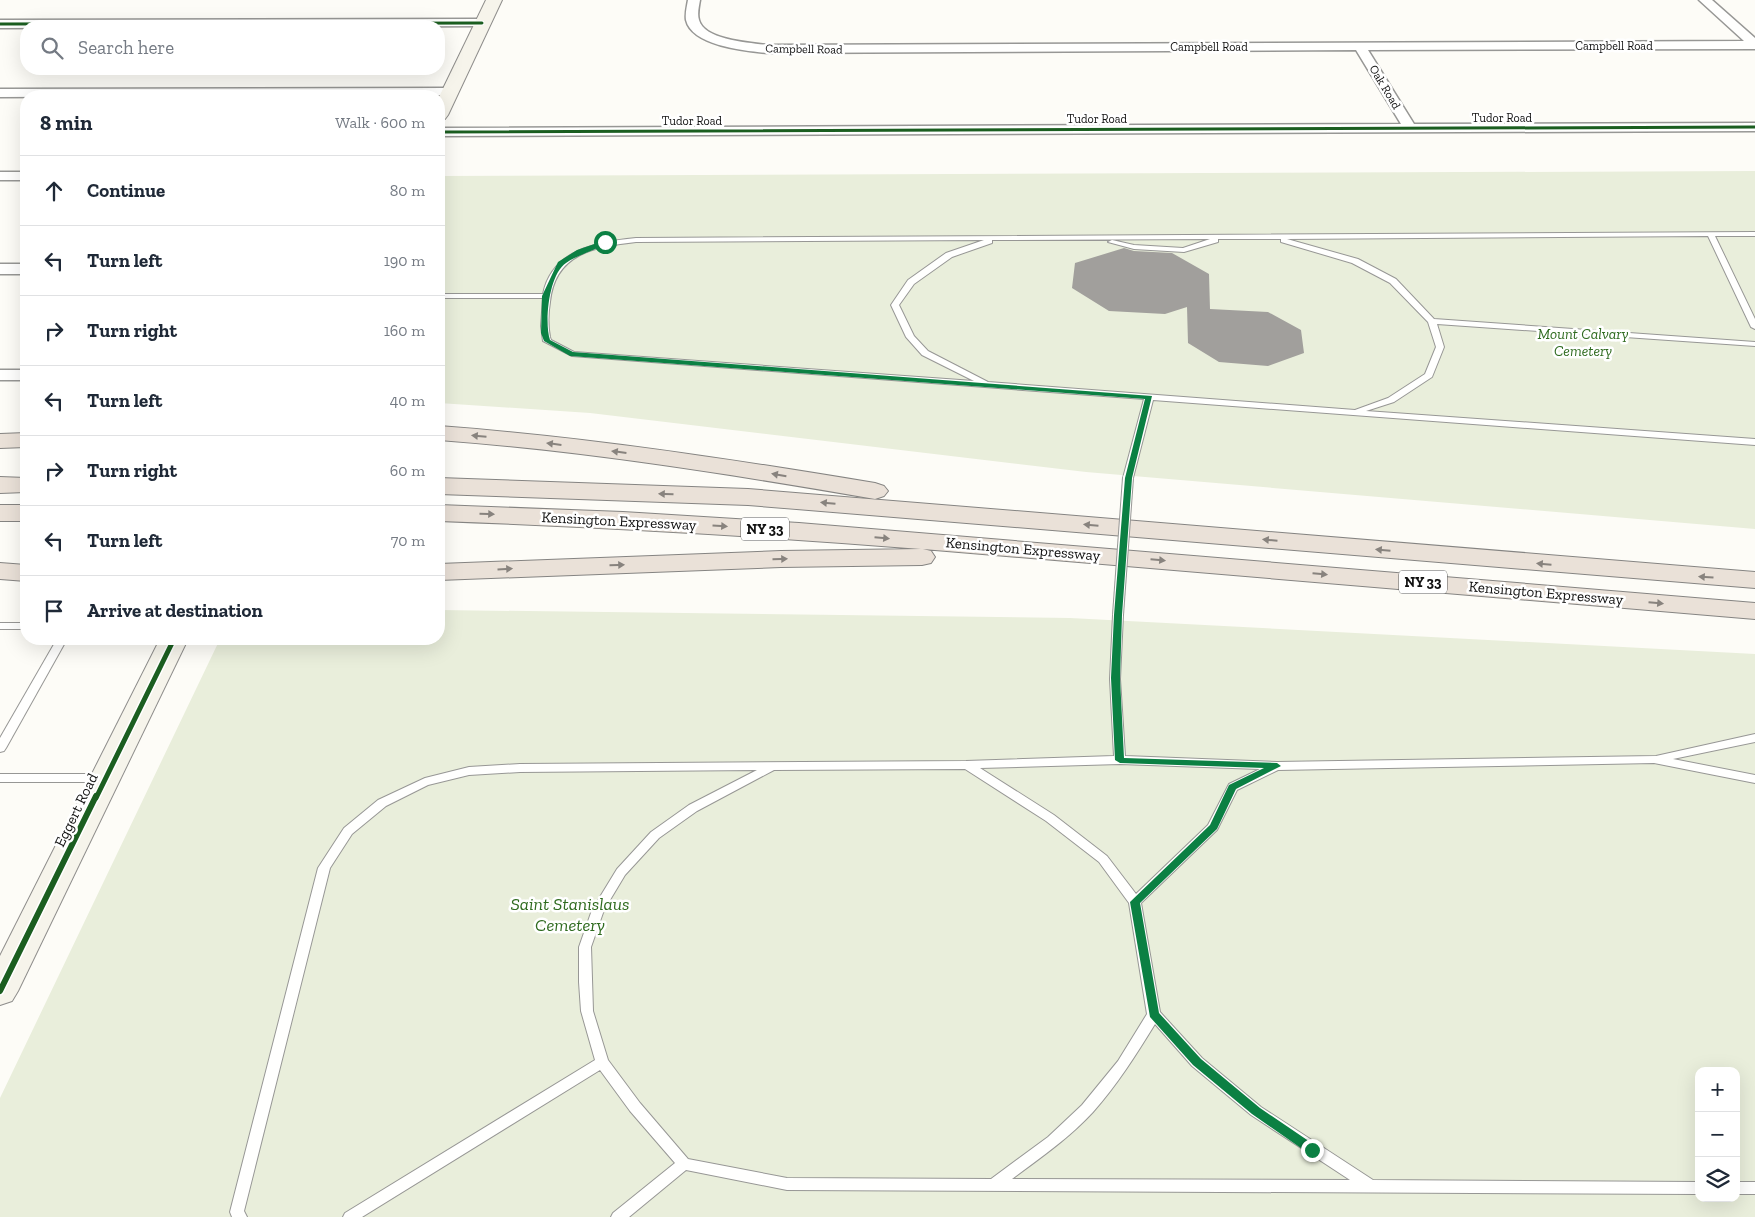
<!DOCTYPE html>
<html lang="en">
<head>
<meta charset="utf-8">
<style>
  :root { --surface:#fff; --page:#f6f6f7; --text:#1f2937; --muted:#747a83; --line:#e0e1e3 }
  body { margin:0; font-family:"Zilla Slab",serif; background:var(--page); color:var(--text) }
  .controls { position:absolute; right:15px; bottom:15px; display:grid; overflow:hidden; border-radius:10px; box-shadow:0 5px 20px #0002 }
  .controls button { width:45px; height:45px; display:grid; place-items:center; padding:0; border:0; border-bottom:1px solid var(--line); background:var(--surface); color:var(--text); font:25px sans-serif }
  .stop { position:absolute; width:15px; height:15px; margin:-11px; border:4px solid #0b8043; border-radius:50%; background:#fff }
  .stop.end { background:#0b8043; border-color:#fff; box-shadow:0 1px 5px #0008 }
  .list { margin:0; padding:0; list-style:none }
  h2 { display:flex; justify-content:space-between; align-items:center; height:65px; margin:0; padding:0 20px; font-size:21px }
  h2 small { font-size:16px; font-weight:400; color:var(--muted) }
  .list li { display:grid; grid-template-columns:32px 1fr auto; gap:15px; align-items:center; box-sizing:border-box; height:70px; padding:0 20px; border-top:1px solid var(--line) }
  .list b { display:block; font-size:19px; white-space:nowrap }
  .list em { font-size:16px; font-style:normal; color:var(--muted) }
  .icon { flex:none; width:28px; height:28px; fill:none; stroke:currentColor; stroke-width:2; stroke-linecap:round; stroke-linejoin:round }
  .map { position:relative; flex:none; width:1755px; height:1217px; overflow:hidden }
  .search { position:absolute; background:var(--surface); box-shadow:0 5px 20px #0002; left:20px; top:20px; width:425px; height:55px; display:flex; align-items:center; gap:12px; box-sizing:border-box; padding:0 18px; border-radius:20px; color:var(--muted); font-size:19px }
  .panel { position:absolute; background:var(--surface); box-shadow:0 5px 20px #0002; left:20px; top:90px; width:425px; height:555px; border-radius:20px }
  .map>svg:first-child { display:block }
  .cemetery { fill:#e9eedb; fill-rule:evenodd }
  .building { fill:#a19f9c }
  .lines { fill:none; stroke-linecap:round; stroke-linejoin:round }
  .lane-casing { stroke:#979795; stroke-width:2 }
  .street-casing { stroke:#979795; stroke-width:3 }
  .secondary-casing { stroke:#8e8d8b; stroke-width:2 }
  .highway-casing { stroke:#858482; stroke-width:2 }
  .lane { fill:#fffffe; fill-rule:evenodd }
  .street { fill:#fffffe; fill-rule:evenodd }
  .secondary { fill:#f6f4eb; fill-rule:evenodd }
  .highway { fill:#eae1d8; fill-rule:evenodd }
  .lane-bridge-casing { stroke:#979795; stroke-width:12; stroke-linecap:butt }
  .lane-bridge { stroke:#fffffe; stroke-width:10 }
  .cycleway-far2-casing { stroke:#fff; stroke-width:5 }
  .cycleway-far1-casing { stroke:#fff; stroke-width:8 }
  .cycleway-casing { stroke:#fff; stroke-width:9 }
  .cycleway-far2 { stroke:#1b5e20; stroke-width:3 }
  .cycleway-far1 { stroke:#1b5e20; stroke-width:5 }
  .cycleway { stroke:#1b5e20; stroke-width:6 }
  .oneway { fill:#88837e }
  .route { fill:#0b8043 }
  .labels { text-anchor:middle; stroke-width:5; stroke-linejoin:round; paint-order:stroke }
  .far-street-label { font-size:12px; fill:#111; stroke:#fff }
  .shield { fill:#fff; stroke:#585858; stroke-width:1 }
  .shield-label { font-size:14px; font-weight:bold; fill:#111 }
  .park-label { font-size:15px; font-style:italic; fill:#2f6b1f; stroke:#fff }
  .street-label { font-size:15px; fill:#111; stroke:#fff }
  .near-park-label { font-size:18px; font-style:italic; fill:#2f6b1f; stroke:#fff }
</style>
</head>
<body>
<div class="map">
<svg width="1755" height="1217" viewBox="0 0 1755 1217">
  <rect width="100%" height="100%" fill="#fdfcf7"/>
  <g class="cemetery">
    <polygon points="1755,171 1755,529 1086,472 590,413 439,403 439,176"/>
    <path d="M 439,610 L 1070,618 L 1755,654 L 1755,1217 L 0,1217 L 0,1098 L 220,639 L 439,639 ZM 1699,1071 L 1736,1071 L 1736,1198 L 1699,1198 Z"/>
  </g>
  <polygon class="building" points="1124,248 1134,251 1172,253 1209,274 1210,309 1268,312 1301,330 1304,353 1268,366 1219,362 1188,343 1187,307 1165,314 1109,311 1072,288 1075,263"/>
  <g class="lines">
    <defs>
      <g id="lane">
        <path d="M 1755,232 L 1755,236 L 1715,236 L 1755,319 L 1755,329 L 1751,327 L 1708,236 L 1287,239 L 1358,259 L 1396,279 L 1434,319 L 1755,342 L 1755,346 L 1437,324 L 1444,347 L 1432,377 L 1394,402 L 1366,411 L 1755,439 L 1755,445 L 1153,400 L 1133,478 L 1128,481 L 1123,478 L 1144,399 L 572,356 L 543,341 L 541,326 L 543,298 L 439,298 L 439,294 L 543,294 C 552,249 598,242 636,238 ZM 1210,239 L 1183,248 L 1134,245 L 1112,240 L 1108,242 L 1134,249 L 1184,252 L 1218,242 L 1218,239 L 1281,239 L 1281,242 L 1352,263 L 1390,283 L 1428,322 L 1436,347 L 1425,374 L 1388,398 L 1355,410 L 988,382 L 928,351 L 914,336 L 899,305 L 914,284 L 952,257 L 992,243 L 992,240 ZM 984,240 L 946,253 L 908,280 L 891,305 L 906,337 L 922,355 L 974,381 L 574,352 L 551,340 L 550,337 C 548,326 548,314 550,302 C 555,253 594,247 636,242 Z"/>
        <path d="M 1118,612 L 1123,615 L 1120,679 L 1125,756 L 1277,762 L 1656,756 L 1755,734 L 1755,742 L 1673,759 L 1755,775 L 1755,783 L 1654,763 L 1278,770 L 1237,790 L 1217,830 L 1141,903 L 1160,1012 L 1202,1058 L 1261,1107 L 1373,1180 L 1699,1182 L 1699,1194 L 787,1190 L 686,1170 L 629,1217 L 611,1217 L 613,1213 L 675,1163 L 630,1111 L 600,1070 L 362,1217 L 343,1217 L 345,1213 L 595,1060 L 581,1011 L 579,982 L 579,947 L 592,910 L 617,869 L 651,832 L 689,805 L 757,770 L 520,772 L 469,775 L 428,785 L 386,806 L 352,834 L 330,868 L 244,1211 L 247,1217 L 232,1217 L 230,1212 L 318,868 L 344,828 L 378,800 L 425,778 L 469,767 L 520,764 L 966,761 L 1114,756 L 1110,679 L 1113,615 ZM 1120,764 L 1260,769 L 1229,784 L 1208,825 L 1136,894 L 1107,856 L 1054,815 L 980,768 ZM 965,769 L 1046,821 L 1099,862 L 1129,903 L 1147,1014 L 1118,1061 L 1082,1105 L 1048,1137 L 991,1179 L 787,1178 L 688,1159 L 640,1103 L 608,1060 L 593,1011 L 591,947 L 604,910 L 625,875 L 659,838 L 697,811 L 774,770 ZM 1155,1024 L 1192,1066 L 1251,1115 L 1350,1180 L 1012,1179 C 1040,1158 1069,1138 1093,1112 C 1117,1085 1136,1055 1155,1024 Z"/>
        <rect x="0" y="623" width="26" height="6"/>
        <polygon points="57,639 67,639 6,748 4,751 0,752 0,738"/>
        <polygon points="0,774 102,774 106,775 108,778 106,781 102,782 0,782"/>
        <rect x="1736" y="1182" width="19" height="12"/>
      </g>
      <g id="street">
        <path d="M 688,0 L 700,0 C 699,6 697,14 699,20 C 704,40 751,43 768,45 L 1744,41 L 1699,0 L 1712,0 L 1755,38 L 1755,49 L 1368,50 L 1414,124 L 1755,123 L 1755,131 L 439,136 L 439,128 L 1401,124 L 1356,50 L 768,53 C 746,51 692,46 686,20 C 685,13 687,6 688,0 Z"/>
        <polygon points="482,19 488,23 486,26 0,28 0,20"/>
        <polygon points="450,88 455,89 457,92 455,95 0,97 0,89"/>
        <rect x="0" y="172" width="26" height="8"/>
        <rect x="0" y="264" width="26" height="10"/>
        <rect x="0" y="370" width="26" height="10"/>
      </g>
      <g id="secondary">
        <polygon points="486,0 502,0 448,115 445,119 439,120 439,97"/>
        <polygon points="160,639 188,639 18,991 12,1001 0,1005 0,956"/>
      </g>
      <g id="highway">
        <path d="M 439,426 C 586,437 730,459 875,483 L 884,486 L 888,491 L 884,496 L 875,499 C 730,474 586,451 439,440 Z"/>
        <polygon points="26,433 26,447 0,448 0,434"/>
        <polygon points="0,477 26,478 26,492 0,493"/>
        <polygon points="439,478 748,489 1755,572 1755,588 748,505 439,494"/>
        <rect x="0" y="505" width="26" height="16"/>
        <path d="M 439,505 L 623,512 L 799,523 L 1755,603 L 1755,619 L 923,549 L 931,551 L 935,557 L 931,563 L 922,565 L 781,567 L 439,580 L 439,564 L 781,551 L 921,549 C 761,536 600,527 439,521 Z"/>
        <polygon points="0,563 26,565 26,581 0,579"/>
      </g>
    </defs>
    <use href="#lane" class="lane-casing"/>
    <use href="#street" class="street-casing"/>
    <use href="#secondary" class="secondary-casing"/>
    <use href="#highway" class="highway-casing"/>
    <use href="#lane" class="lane"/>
    <use href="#street" class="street"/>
    <use href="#secondary" class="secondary"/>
    <use href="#highway" class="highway"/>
    <defs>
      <polyline id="lane-bridge" points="1118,615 1128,478"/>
    </defs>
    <use href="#lane-bridge" class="lane-bridge-casing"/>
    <use href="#lane-bridge" class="lane-bridge"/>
    <defs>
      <g id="cycleway-far2">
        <polyline points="0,24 482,23"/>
        <polyline points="439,132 1755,127"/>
      </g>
      <polyline id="cycleway-far1" points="96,798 174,639"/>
      <polyline id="cycleway" points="0,991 96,796"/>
    </defs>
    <use href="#cycleway-far2" class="cycleway-far2-casing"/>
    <use href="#cycleway-far1" class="cycleway-far1-casing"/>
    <use href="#cycleway" class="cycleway-casing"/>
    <use href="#cycleway-far2" class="cycleway-far2"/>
    <use href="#cycleway-far1" class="cycleway-far1"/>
    <use href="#cycleway" class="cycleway"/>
  </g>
  <defs><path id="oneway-solid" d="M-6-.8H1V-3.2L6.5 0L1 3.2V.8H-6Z" transform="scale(1.25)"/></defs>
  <g class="oneway">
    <use href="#oneway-solid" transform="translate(479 436) rotate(-175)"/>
    <use href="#oneway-solid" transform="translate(554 444) rotate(-173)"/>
    <use href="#oneway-solid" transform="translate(619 452) rotate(-173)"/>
    <use href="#oneway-solid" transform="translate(779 475) rotate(-170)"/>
    <use href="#oneway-solid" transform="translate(666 494) rotate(-178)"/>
    <use href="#oneway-solid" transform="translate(828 503) rotate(-175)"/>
    <use href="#oneway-solid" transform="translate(487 514) rotate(2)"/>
    <use href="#oneway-solid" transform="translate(1091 525) rotate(-175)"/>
    <use href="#oneway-solid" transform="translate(720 526) rotate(4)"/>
    <use href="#oneway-solid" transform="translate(882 538) rotate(5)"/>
    <use href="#oneway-solid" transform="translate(1270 540) rotate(-175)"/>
    <use href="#oneway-solid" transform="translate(1383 550) rotate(-175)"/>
    <use href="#oneway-solid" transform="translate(780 559) rotate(-2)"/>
    <use href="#oneway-solid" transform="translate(1158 560) rotate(5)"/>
    <use href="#oneway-solid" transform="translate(1544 564) rotate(-175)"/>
    <use href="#oneway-solid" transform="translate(617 565) rotate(-2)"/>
    <use href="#oneway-solid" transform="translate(505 569) rotate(-3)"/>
    <use href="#oneway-solid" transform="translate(1320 574) rotate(5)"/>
    <use href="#oneway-solid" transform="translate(1706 577) rotate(-176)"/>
    <use href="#oneway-solid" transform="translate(1656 603) rotate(5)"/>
  </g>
  <path class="route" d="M 603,241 L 608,242 C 595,251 579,254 566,263 C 549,274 544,322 550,340 L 573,352 L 1152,396 L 1132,478 L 1122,615 L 1120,678 L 1124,758 L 1277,763 L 1281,766 L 1236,789 L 1217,829 L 1140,903 L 1159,1013 L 1201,1059 L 1260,1108 L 1316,1146 L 1318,1150 L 1316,1153 L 1308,1153 L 1252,1114 L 1193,1065 L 1150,1017 L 1130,902 L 1210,825 L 1229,785 L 1264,768 L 1120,763 L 1115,760 L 1111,678 L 1114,615 L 1125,478 L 1145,399 L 570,356 L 544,341 L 541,333 L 542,296 L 558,262 L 577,250 Z"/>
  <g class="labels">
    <g class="far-street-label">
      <text x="1614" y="50">Campbell Road</text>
      <text x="1209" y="51">Campbell Road</text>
      <text transform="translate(804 49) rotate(1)" y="4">Campbell Road</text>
      <text transform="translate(1385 87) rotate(59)" y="4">Oak Road</text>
      <text x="1502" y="122">Tudor Road</text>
      <text x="1097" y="123">Tudor Road</text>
      <text x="692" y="125">Tudor Road</text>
    </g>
    <g class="shield">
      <rect x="741" y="517.5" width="48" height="23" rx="4"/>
      <rect x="1399" y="570.5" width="48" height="23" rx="4"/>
    </g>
    <g class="shield-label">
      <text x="765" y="534">NY 33</text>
      <text x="1423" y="587">NY 33</text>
    </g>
    <g class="park-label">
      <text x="1583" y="339">Mount Calvary<tspan x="1583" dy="17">Cemetery</tspan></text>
    </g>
    <g class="street-label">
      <text transform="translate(619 521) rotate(3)" y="5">Kensington Expressway</text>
      <text transform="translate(1023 549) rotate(5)" y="5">Kensington Expressway</text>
      <text transform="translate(1546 593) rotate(5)" y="5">Kensington Expressway</text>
      <text transform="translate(76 810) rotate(-64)" y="5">Eggert Road</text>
    </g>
    <g class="near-park-label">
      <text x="570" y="910">Saint Stanislaus<tspan x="570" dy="21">Cemetery</tspan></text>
    </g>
  </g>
</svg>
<div class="controls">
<button>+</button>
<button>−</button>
<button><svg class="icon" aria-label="layers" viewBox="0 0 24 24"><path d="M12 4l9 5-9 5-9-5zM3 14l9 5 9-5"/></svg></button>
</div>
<div class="stop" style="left:605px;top:242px"></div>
<div class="stop end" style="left:1312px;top:1150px"></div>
<div class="search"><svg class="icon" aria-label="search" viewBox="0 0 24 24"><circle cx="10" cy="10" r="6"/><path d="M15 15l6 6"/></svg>Search here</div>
<section class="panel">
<h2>8 min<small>Walk · 600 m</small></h2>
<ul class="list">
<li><svg class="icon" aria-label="ahead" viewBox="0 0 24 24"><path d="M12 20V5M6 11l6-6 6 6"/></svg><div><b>Continue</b></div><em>80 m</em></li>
<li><svg class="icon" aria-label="left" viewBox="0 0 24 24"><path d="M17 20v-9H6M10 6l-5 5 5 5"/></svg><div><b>Turn left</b></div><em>190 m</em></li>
<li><svg class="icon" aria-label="right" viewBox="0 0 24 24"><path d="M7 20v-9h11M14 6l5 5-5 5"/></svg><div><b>Turn right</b></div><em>160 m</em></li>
<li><svg class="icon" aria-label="left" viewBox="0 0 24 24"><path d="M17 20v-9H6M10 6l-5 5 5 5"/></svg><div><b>Turn left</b></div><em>40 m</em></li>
<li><svg class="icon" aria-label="right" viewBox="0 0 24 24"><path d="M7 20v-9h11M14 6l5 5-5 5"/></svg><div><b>Turn right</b></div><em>60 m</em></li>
<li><svg class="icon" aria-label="left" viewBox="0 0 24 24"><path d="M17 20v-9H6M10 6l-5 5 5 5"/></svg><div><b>Turn left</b></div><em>70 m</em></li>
<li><svg class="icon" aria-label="arrive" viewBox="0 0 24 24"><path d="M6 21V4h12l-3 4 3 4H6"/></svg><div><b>Arrive at destination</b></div></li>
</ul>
</section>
</div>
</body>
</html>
